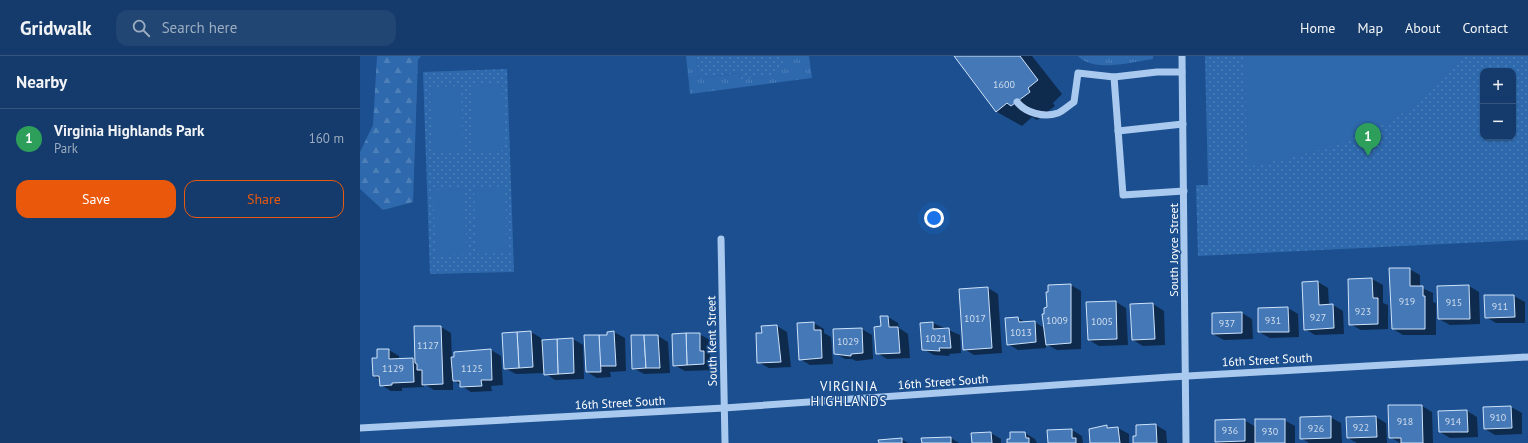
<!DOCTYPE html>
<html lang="en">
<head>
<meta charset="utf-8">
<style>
  :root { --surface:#143b6b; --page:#214673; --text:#f1f3f6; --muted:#9dadc1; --line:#33557e; --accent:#ea580c }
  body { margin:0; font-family:"PT Sans",sans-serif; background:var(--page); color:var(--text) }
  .controls { position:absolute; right:12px; top:12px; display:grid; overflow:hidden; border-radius:8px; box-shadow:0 1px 3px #0004 }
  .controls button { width:36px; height:36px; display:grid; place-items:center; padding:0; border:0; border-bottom:1px solid var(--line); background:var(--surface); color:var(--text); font:20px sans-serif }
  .you { position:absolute; left:574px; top:162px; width:14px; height:14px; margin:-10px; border:3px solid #fff; border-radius:50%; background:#1a73e8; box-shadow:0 0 0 6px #1a73e833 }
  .badge { display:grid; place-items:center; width:26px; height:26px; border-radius:50%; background:var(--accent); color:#fff; font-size:13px; font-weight:700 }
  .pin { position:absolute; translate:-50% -33px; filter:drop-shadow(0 1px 2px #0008) }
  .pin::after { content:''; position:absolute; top:21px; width:14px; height:12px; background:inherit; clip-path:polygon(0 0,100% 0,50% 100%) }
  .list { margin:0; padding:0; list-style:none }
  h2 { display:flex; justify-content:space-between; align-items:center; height:52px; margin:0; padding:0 16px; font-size:17px }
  h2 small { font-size:13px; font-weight:400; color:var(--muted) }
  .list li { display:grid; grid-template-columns:26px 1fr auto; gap:12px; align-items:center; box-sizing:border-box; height:60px; padding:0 16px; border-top:1px solid var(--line) }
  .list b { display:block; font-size:15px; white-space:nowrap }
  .list p { margin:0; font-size:13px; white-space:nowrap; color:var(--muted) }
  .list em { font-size:13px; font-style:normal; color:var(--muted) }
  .actions { display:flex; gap:8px; padding:12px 16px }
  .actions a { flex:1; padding:9px 0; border:1px solid var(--accent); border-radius:12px; text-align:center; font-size:14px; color:var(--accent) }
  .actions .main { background:var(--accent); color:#fff }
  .icon { flex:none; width:22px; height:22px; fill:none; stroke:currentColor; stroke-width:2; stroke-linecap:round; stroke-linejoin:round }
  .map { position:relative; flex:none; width:1168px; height:387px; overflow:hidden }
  header { display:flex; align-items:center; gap:24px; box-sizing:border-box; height:56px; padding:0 20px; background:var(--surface); border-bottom:1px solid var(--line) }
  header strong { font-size:19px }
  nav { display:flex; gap:22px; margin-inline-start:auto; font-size:14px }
  .search { width:280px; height:36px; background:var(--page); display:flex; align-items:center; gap:10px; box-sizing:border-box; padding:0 14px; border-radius:12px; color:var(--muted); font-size:15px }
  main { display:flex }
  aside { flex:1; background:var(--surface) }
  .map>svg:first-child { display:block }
  .grass { fill:url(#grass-tufts) }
  .forest { fill:url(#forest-firs) }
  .park { fill:url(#park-dots); fill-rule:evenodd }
  .pitch { fill:#2e69ad }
  .shadow { fill:#0007 }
  .building { fill:#4478b7; stroke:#cfe3fa }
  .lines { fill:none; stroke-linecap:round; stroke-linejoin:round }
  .minor { stroke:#a9c9ee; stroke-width:7 }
  .labels { text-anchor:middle; stroke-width:3; stroke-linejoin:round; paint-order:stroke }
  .number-label { font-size:10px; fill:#d0dded }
  .street-label { font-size:12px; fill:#fff; stroke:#1b4f8f }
  .neighbourhood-label { font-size:13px; letter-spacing:1px; fill:#fff; stroke:#1b4f8f }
</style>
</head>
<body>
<header>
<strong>Gridwalk</strong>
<div class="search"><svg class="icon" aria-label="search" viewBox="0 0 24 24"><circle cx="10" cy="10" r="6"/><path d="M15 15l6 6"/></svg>Search here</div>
<nav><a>Home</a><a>Map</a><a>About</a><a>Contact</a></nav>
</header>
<main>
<aside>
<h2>Nearby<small></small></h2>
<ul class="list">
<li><span class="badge" style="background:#2e9e5b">1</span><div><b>Virginia Highlands Park</b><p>Park</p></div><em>160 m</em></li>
</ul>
<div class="actions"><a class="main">Save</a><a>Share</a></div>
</aside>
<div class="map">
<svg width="1168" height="387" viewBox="0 0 1168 387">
  <defs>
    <pattern id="grass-tufts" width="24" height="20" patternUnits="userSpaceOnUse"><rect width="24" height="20" fill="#2e69ad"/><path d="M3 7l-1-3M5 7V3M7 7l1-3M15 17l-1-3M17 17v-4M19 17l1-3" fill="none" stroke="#4d80b9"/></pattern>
    <pattern id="forest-firs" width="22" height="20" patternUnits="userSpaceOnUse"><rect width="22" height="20" fill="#2e69ad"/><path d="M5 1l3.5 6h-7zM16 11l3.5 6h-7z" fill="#4d80b9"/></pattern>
    <pattern id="park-dots" width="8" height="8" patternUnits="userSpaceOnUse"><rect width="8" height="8" fill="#2e69ad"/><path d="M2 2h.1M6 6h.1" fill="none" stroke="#4d80b9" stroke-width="1.8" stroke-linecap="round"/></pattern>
  </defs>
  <rect width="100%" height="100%" fill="#1b4f8f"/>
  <g class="grass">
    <polygon points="326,0 336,0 339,22 380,17 381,23 425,3 422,0 449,0 452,22 330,38"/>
    <path d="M 718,0 L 793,0 L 793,3 C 772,6 734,17 718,0 Z"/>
  </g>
  <polygon class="forest" points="17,0 61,0 58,4 53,146 23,154 0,133 0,96 13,69"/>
  <g class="park">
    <polygon points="336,0 422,0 425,3 414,19 381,23 380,17 339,22"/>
    <path d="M 845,0 L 1168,0 L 1168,184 L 838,200 L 836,129 L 848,129 ZM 1123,15 L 1153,15 L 1153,81 L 1123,81 Z"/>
    <polygon points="147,13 154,216 70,218 63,16"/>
  </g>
  <g class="pitch">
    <path d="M 885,0 L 1102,0 C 1098,7 1092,13 1087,19 C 1037,77 959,97 887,111 Z"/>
    <polygon points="142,28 144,94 113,96 111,30"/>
    <polygon points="101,30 103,96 72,97 70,31"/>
    <polygon points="145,130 147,197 116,198 114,132"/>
    <polygon points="104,132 107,198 76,199 73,134"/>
  </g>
  <g class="shadow">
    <polygon points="595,0 672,0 702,38 693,47 695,50 677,64 672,61 662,70 637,56"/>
    <polygon points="1049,213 1060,219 1060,231 1073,237 1073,246 1076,247 1076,279 1043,279 1033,273"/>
    <polygon points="1012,223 1023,229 1023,247 1028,249 1028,273 1001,274 990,268 989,224"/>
    <polygon points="958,226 968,232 969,249 973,249 983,255 984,278 955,279 945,273"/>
    <polygon points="711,229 721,235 721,293 697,294 686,288 686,292 658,294 648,288 658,262 665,266 674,266 685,272 688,252"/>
    <polygon points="1109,230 1119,236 1120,268 1090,269 1079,263"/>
    <polygon points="628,232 638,238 642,297 614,299 604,293"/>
    <polygon points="1125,240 1154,240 1165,246 1165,267 1136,267 1126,261"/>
    <polygon points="756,246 766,252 768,289 739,290 729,284"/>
    <polygon points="793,248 804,255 805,289 783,290 773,284 771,249"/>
    <polygon points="928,252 938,258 939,281 910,282 899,276"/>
    <polygon points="882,257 892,263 893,283 864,284 853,278"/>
    <polygon points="528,261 538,267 539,272 548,278 550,302 527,303 517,297 522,271"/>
    <polygon points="454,267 464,273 464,277 471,281 473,308 450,309 440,303"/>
    <polygon points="573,267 600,279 601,297 589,298 590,300 574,299 563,293"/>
    <polygon points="417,270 427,276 431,311 409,312 398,306 403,278"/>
    <polygon points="81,271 91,277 92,302 131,294 141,300 143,329 131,330 132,335 111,336 93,324 93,334 74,334 64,328 64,331 42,332 42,335 31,335 21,329 20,324 14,320 18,303 29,294 39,300 39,304 52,303 56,305"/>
    <polygon points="502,273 512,279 513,303 496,305 492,303 485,303 475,297"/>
    <polygon points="171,276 181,282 181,285 213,283 223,289 224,323 195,324 185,317 156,318 145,312"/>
    <polygon points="254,276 265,282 266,315 250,316 251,321 237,322 227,316 249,279 248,277"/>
    <polygon points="339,278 350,284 350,300 354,302 354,314 325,315 314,309"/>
    <polygon points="298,280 308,286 310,317 284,318 273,312"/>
    <polygon points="1062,350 1072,356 1073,387 1040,387 1030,381"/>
    <polygon points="1124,351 1151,351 1162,357 1162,378 1135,379 1125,373"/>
    <polygon points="1107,355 1117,361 1118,381 1090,382 1080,376"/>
    <polygon points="970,361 981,367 982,387 949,387 941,382"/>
    <polygon points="1016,361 1026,367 1027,387 997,387 988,382"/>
    <polygon points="884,364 896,371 924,364 935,370 935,387 859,387 856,385"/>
    <polygon points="796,369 806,375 807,387 774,387 777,381"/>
    <polygon points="747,370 751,373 758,372 769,378 769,387 731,387"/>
    <polygon points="712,374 722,380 723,387 689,387"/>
    <polygon points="631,377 641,383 641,387 613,387"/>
    <polygon points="665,377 675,383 677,387 648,387"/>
    <polygon points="591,382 599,387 563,387"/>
    <polygon points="541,383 548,387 520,387"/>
  </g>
  <g class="building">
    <polygon points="594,0 660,0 678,24 668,32 670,36 651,50 647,47 636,56"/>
    <polygon points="1029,212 1050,212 1050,230 1063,230 1063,240 1065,240 1065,273 1032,273"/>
    <polygon points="1012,222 1013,242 1018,242 1018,268 989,269 988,223"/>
    <polygon points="958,225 959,249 973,248 974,272 944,274 942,226"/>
    <polygon points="711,228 711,287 686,289 682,258 684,258 684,252 687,251 686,236 688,236 688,229"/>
    <polygon points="1109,229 1110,263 1078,263 1077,230"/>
    <polygon points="628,231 632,292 603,294 599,233"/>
    <polygon points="1124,239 1154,239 1155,261 1125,262"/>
    <polygon points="756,245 757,283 728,284 726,246"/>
    <polygon points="793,247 795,283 772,284 770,248"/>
    <polygon points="928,251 929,276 898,276 898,252"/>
    <polygon points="882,256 882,277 852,278 852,257"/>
    <polygon points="520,260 528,260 529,271 538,271 540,297 516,298 514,271 521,270"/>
    <polygon points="658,261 659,266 675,265 676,286 647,289 645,262"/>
    <polygon points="454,266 454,274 461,274 462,302 439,304 437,267"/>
    <polygon points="573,266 573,273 589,272 591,292 579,292 580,295 562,294 560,267"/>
    <polygon points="417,269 421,306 397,307 396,277 402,277 401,270"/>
    <polygon points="54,270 81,270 83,328 62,329 62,314 57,314 57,308 55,307"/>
    <polygon points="502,272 503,297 491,298 491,300 474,298 473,273"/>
    <polygon points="171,275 173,311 159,312 157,276"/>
    <polygon points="254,275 256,310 240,310 239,279 247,279 247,276"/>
    <polygon points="157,276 159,312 144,313 142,277"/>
    <polygon points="326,277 340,277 340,295 344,295 344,308 327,309"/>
    <polygon points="326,277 327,309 313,310 312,278"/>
    <polygon points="224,279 239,279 241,316 226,316"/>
    <polygon points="271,279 284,279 286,312 272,313"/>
    <polygon points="284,279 298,279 300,312 286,312"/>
    <polygon points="213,282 214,317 198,318 197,283"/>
    <polygon points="197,283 198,318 184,319 182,284"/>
    <polygon points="17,293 29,293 29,303 53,302 54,326 32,327 32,329 20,330 19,320 13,320 12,302 17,302"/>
    <polygon points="131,293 132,324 121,324 122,330 100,331 100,325 93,325 91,301 94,301 94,296"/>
    <polygon points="1028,349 1062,349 1063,387 1041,387 1041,382 1029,382"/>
    <polygon points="1151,350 1152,372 1124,373 1123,351"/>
    <polygon points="1107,354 1108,376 1079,376 1078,355"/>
    <polygon points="971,360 971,382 940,383 940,361"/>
    <polygon points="1016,360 1017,381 987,382 986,361"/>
    <polygon points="885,363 885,385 855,386 855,364"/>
    <rect x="895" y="363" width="30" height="24"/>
    <polygon points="796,368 797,387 773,387 773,380 776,380 776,369"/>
    <polygon points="747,369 747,372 758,371 760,387 730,387 729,373"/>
    <polygon points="712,373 712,382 716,382 716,387 688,387 687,374"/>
    <polygon points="631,376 632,387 612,387 611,377"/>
    <polygon points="650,376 665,376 666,382 669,382 669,387 647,387 647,383 650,383"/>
    <polygon points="591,381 591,387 562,387 561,382"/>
    <polygon points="542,382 542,387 519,387 518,384"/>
  </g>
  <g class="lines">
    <g class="minor">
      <polyline points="822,0 826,387"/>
      <polyline points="754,21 763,139 824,135"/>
      <path d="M 657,46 C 666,57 684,62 698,57 C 703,55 709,49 714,46 L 718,17 L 754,21 L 797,16 L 822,16"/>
      <polyline points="758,75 823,68"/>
      <polyline points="361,183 365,387"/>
      <polyline points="0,372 364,352 810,321 1168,301"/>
    </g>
  </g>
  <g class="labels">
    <g class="number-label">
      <text x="644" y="32">1600</text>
      <text x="1047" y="249">919</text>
      <text x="1094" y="250">915</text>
      <text x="1140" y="254">911</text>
      <text x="1003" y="259">923</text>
      <text x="958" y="265">927</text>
      <text x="615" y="266">1017</text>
      <text x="697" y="268">1009</text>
      <text x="913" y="268">931</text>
      <text x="742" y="269">1005</text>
      <text x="867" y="271">937</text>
      <text x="661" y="280">1013</text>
      <text x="576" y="286">1021</text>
      <text x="488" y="289">1029</text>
      <text x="68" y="293">1127</text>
      <text x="33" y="316">1129</text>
      <text x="112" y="316">1125</text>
      <text x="1138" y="365">910</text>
      <text x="1045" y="369">918</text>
      <text x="1093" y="369">914</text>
      <text x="1001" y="375">922</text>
      <text x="956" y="376">926</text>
      <text x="870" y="378">936</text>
      <text x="910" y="379">930</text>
    </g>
    <g class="street-label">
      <text transform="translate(814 194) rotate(-90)" y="4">South Joyce Street</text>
      <text transform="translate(352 285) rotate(-91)" y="4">South Kent Street</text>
      <text transform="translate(907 304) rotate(-3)" y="4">16th Street South</text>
      <text transform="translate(583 326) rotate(-4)" y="4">16th Street South</text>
      <text transform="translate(260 347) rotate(-3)" y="4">16th Street South</text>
    </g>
    <g class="neighbourhood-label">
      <text x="489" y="335">VIRGINIA<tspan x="489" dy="15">HIGHLANDS</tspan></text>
    </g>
  </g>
</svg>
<div class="controls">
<button>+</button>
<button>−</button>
</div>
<div class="you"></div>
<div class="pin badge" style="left:1008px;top:100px;background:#2e9e5b">1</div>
</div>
</main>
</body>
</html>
